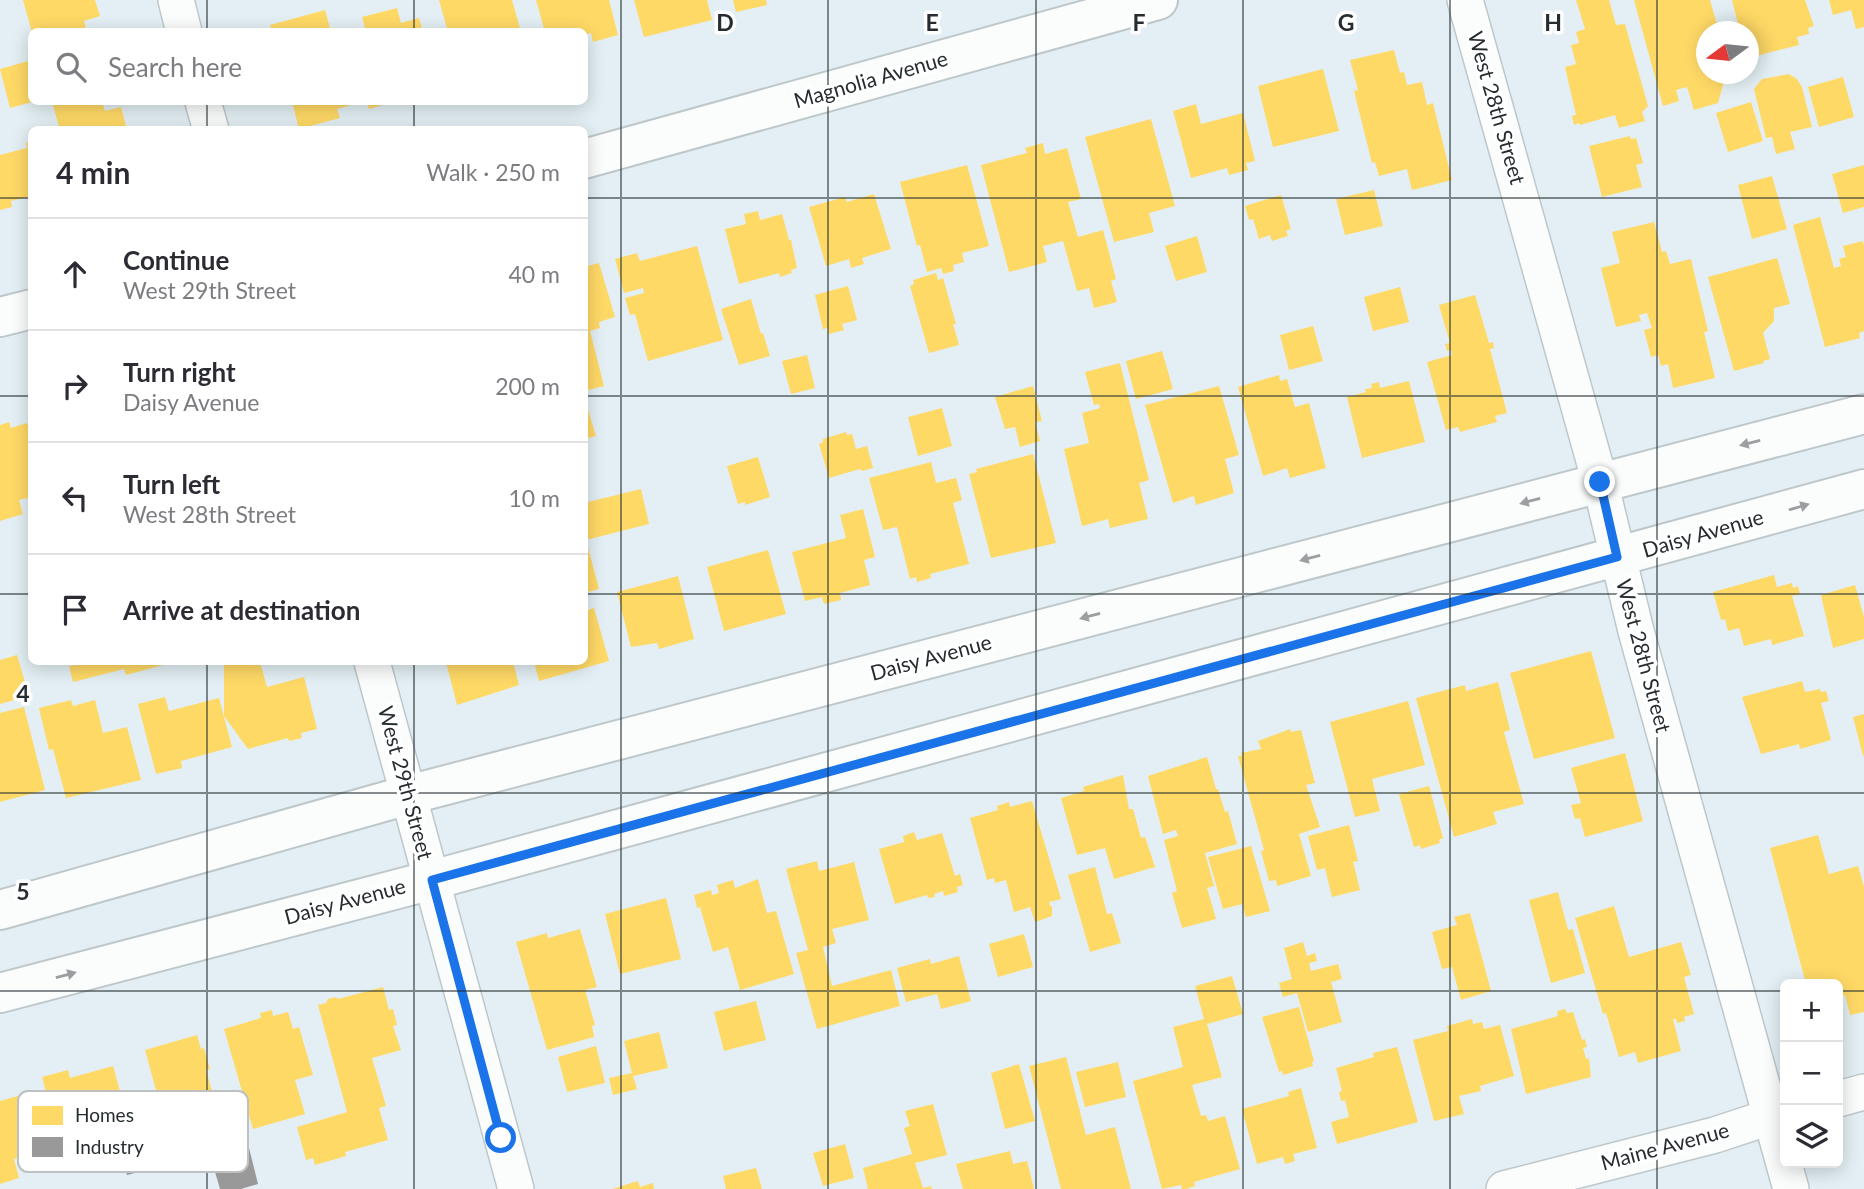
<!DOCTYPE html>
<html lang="en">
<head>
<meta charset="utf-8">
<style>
  :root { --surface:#fff; --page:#f7f7f7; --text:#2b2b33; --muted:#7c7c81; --line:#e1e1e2 }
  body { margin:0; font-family:Lato,sans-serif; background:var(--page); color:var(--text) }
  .controls { position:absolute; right:21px; bottom:21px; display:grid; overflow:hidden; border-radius:10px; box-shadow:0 4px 18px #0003 }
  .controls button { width:63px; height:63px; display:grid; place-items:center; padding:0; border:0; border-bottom:2px solid var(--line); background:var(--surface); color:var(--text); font:35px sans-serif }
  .compass { position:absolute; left:1696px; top:21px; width:63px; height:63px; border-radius:50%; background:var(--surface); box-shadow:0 4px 18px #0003; rotate:255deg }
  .stop { position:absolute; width:21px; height:21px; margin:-16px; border:5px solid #1a73e8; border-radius:50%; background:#fff }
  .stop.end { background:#1a73e8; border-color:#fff; box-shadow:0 2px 7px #0008 }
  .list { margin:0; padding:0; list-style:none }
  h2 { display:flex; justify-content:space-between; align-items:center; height:91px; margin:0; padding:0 28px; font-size:30px }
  h2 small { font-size:23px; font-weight:400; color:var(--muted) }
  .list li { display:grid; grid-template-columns:46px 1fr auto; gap:21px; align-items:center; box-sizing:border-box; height:112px; padding:0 28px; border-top:2px solid var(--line) }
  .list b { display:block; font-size:26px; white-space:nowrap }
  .list p { margin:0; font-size:23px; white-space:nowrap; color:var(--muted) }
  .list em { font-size:23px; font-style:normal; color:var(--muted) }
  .icon { flex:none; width:38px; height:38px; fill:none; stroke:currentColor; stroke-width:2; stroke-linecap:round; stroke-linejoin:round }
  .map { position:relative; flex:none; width:1864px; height:1189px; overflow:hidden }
  .search { position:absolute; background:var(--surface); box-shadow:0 4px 18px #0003; left:28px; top:28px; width:560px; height:77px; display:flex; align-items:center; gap:18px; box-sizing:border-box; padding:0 24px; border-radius:10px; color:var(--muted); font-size:26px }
  .panel { position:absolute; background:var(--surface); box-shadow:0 4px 18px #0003; left:28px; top:126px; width:560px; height:539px; border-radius:10px }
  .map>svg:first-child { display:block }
  .homes { fill:#ffd966 }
  .industry { fill:#999 }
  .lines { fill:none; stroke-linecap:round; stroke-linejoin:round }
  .minor-casing { stroke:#bec7ca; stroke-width:38 }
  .tertiary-casing { stroke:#bec7ca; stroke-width:42 }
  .minor { stroke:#fbfdfd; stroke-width:35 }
  .tertiary { stroke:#fbfdfd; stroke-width:38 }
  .oneway { fill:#9b9fa1 }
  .route { stroke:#1a73e8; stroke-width:9 }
  .grid { fill:none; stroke:#252d30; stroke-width:2; stroke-opacity:0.55 }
  .labels { text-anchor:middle; stroke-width:7; stroke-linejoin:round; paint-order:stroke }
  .street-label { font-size:21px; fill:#252d30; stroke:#fff }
  .key { fill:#fff; stroke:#bec0c1; stroke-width:2 }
  .key-label { font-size:19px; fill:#252d30 }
  .grid-label { font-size:23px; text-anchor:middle; font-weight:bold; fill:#252d30; stroke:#fff; stroke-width:7; stroke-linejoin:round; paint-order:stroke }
</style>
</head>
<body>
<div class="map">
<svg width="1864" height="1189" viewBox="0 0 1864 1189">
  <rect width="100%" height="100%" fill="#e3eff4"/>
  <g class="homes">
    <polygon points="23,0 95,0 100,16 84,21 87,32 32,32"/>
    <polygon points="439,0 512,0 521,32 448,32"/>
    <polygon points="536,0 609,0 618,35 593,42 591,33 584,35 584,32 545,32"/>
    <polygon points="634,0 707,0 712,20 644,37"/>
    <polygon points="733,0 766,0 767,5 736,12"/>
    <polygon points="1576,0 1609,0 1616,25 1625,24 1648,106 1642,112 1645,121 1619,128 1615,115 1580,125 1579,123 1574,125 1572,116 1576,115 1565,67 1576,64 1571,45 1579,43 1576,32 1585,29"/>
    <polygon points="1634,0 1710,0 1719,32 1706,32 1706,74 1726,74 1718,103 1694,110 1687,87 1676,90 1679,101 1663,106"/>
    <polygon points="1732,0 1805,0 1814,26 1808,28 1809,34 1797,37 1799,45 1748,58 1748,32 1740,32"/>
    <polygon points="1829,0 1864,0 1864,27 1856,29 1851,10 1833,15"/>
    <polygon points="397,8 401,23 419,18 423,32 366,32 362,17"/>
    <polygon points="325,10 331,32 272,32 270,25"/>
    <polygon points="1394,50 1400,73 1404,72 1407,85 1422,82 1427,105 1433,103 1452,180 1412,190 1407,169 1379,176 1375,162 1372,163 1354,91 1358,90 1350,60"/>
    <polygon points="32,60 32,102 10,108 0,69"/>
    <polygon points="1323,69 1339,131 1273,147 1258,86"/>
    <polygon points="1789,74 1797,79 1802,87 1812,127 1790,132 1795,149 1776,154 1772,137 1766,138 1754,89 1762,79"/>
    <polygon points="1843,77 1854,117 1819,127 1808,87"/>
    <polygon points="52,102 102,102 105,111 121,107 127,130 60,130"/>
    <polygon points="292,102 350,102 351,105 337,109 340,118 299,129"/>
    <polygon points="367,102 393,102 369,109"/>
    <polygon points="1751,102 1763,141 1728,152 1716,113"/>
    <polygon points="1196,104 1201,124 1243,113 1255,161 1246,163 1248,170 1229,175 1227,168 1191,178 1173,111"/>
    <polygon points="1151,119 1175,206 1149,213 1154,232 1114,242 1085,137"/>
    <polygon points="1630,136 1631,139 1636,138 1643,163 1636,165 1642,187 1602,197 1589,146"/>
    <polygon points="32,141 32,196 11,201 12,207 0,210 0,155 27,148 26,143"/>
    <polygon points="1043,143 1045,154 1067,148 1081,199 1068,202 1078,237 1103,230 1116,279 1111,281 1117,302 1094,308 1089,288 1077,291 1063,241 1043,246 1047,262 1009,272 981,165 1027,153 1025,148"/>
    <polygon points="967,165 989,246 962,253 964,262 953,265 954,271 943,274 941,268 927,272 920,245 917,246 900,182"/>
    <polygon points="1864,165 1864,207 1843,213 1832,174"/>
    <polygon points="1772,176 1787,229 1752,239 1738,185"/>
    <polygon points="1374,190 1383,226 1345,235 1336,199"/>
    <polygon points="874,194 891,249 862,258 864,264 851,268 849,259 826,266 809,207 845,197 847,202"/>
    <polygon points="1281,195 1291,229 1286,231 1288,236 1272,241 1270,235 1259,239 1253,219 1249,220 1245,206"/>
    <polygon points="758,211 760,220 782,214 789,240 791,240 797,268 791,270 792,273 780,277 779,273 739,284 725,229 746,224 744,214"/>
    <polygon points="1820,217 1834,268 1841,266 1839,259 1846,257 1843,246 1863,241 1864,246 1864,331 1859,333 1860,338 1825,347 1793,225"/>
    <polygon points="1654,222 1662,252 1666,251 1670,264 1691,259 1708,331 1704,332 1715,378 1673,388 1668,364 1661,366 1658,355 1651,357 1644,330 1652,328 1647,313 1639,315 1641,321 1616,327 1601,268 1620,263 1612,232"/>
    <polygon points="1197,236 1207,272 1176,281 1165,246"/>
    <polygon points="697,246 723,340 648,361 635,314 630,315 625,298 644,293 643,288 624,293 615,259 637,253 640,261"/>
    <polygon points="1777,258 1790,304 1774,308 1774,321 1763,333 1770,359 1763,361 1764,363 1734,371 1708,277"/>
    <polygon points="599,263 615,317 599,322 600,328 590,331 604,386 584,391 584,267"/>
    <polygon points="936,273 938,280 943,278 956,324 953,324 959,345 929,353 910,286 914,284 913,280"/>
    <polygon points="848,286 857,320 842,324 844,330 829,334 828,328 823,329 815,295"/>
    <polygon points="1400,287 1409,322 1373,331 1364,297"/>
    <polygon points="1475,295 1489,343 1493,342 1494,348 1490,349 1507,413 1495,416 1497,422 1460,432 1458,427 1446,430 1427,362 1452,355 1451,350 1447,351 1445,344 1450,343 1439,305"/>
    <polygon points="751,299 761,334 763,333 770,356 739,365 721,309"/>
    <polygon points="1313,326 1323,361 1289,370 1280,335"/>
    <polygon points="1162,351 1173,389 1136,399 1126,361"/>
    <polygon points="807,355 815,388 791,394 782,361"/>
    <polygon points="1120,363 1149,480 1139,483 1148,519 1110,528 1108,519 1082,526 1064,449 1089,443 1082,413 1100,408 1099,404 1094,405 1085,372"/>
    <polygon points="1279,375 1280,381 1287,379 1295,407 1309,403 1326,468 1290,478 1287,468 1263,476 1238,387"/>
    <polygon points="1409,381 1425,442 1362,458 1347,397 1366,392 1365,389 1372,388 1371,384 1379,382 1380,388"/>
    <polygon points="1033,386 1042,421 1035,422 1040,441 1020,447 1015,427 1005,429 995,397"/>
    <polygon points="1219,386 1239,455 1225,459 1234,493 1196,505 1194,496 1173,503 1145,405"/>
    <polygon points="584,397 596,436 584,439"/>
    <polygon points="942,408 952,446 918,456 908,417"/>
    <polygon points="9,422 11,428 27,423 32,440 32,497 19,500 23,514 0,521 0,425"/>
    <polygon points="846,432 847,435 852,434 856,449 867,446 873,468 862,471 860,469 829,478 819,444 823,442 823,439"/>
    <polygon points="1033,454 1056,543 991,558 969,474 977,472 976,469"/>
    <polygon points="758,457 770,497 745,505 745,502 738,504 727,466"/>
    <polygon points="931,462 936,483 956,478 962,500 953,503 969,564 930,574 931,578 917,582 916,577 910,579 897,527 883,530 869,478"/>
    <polygon points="641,489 649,524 586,540 599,589 584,593 584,503"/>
    <polygon points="863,509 875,557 864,560 870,585 840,593 841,600 824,604 822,597 805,601 792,552 846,538 840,515"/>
    <polygon points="768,550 786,614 724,631 707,567"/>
    <polygon points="1774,575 1777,587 1792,583 1793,588 1798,586 1800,594 1792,596 1804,636 1772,645 1771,639 1744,646 1739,628 1728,631 1725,619 1721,620 1713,592"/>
    <polygon points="678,576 694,639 659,649 657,643 631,647 617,592"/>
    <polygon points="1855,585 1864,617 1864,639 1833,648 1821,595"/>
    <polygon points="594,608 609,661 539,681 534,662 584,662 584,611"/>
    <polygon points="1591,651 1615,738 1534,759 1510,673"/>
    <polygon points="17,655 29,696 0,704 0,660"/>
    <polygon points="75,662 163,662 163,665 126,675 124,669 73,682 69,666 76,665"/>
    <polygon points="237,662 260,662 267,687 304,677 317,729 301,733 302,738 289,741 288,738 248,749 224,716 224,665"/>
    <polygon points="446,662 513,662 519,685 457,705"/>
    <polygon points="1802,681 1805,692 1820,689 1821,692 1826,691 1829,701 1821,703 1831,740 1800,749 1799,744 1761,754 1742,697"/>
    <polygon points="1498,682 1510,730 1504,732 1524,804 1493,812 1497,824 1454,837 1416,698 1465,685 1466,691"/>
    <polygon points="165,697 169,711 219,698 232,747 181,761 182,768 156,774 138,704"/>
    <polygon points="71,700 73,706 95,700 103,733 127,727 141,780 66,798 53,749 49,750 39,708"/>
    <polygon points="1408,701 1425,765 1372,779 1380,811 1355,817 1330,722"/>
    <polygon points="24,707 45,790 0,802 0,713"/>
    <polygon points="1864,714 1864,756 1863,756 1853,717"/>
    <polygon points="1290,729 1291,732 1301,730 1315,783 1306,785 1320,827 1299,834 1311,876 1277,886 1276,880 1269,881 1261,851 1264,850 1238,756 1242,756 1241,753 1261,749 1258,741"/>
    <polygon points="1625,753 1643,821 1585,837 1580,818 1575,819 1571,805 1581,803 1571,768"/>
    <polygon points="1207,757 1216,789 1218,789 1225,812 1228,811 1237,844 1205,853 1214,886 1207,888 1216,919 1182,928 1172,893 1177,891 1164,840 1178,836 1176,830 1163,834 1148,776"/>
    <polygon points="1123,775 1129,809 1133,809 1141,838 1145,837 1155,867 1114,879 1105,848 1077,855 1061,798 1084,791 1083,787"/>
    <polygon points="1429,786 1443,838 1439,840 1440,843 1421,849 1420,845 1414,847 1399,794"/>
    <polygon points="1032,801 1061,899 1049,902 1050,906 1052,906 1052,916 1035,922 1030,907 1014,912 1006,880 995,883 994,878 987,880 970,818 998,810 997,806 1009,802 1010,807"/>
    <polygon points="1349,825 1358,861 1353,862 1360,890 1332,897 1325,868 1317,870 1308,836"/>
    <polygon points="914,832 917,840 942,833 955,876 960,874 963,885 957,887 958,892 944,896 943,891 934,894 935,897 928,898 927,895 895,904 879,849 904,842 903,836"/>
    <polygon points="1818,835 1829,874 1858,866 1864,887 1864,1012 1850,1015 1845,995 1838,997 1838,984 1806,984 1770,848"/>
    <polygon points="1251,846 1270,911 1246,917 1242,904 1223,909 1208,857"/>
    <polygon points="817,861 819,871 854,862 869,920 832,929 836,943 823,947 832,986 891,970 900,1006 817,1029 796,953 808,950 786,869"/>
    <polygon points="1095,867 1107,914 1112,913 1121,943 1090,952 1068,875"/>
    <polygon points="758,879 767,913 776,911 794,974 740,990 728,947 713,952 700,907 697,908 694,895 711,890 712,895 719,893 717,885 733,880 735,888"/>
    <polygon points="1558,892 1568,930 1573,929 1585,973 1551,983 1529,900"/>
    <polygon points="666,898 681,959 620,974 605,914"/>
    <polygon points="1614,906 1629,957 1681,942 1691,975 1684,977 1694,1014 1684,1017 1685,1021 1677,1023 1676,1019 1673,1019 1681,1051 1638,1063 1635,1052 1619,1057 1606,1013 1603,1014 1575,918"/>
    <polygon points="1470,913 1491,991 1461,1000 1452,967 1442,969 1432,932 1457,925 1454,917"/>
    <polygon points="580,929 597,987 585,990 595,1025 592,1026 594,1037 547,1050 516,942 547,933 548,938"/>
    <polygon points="1024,934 1033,967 998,977 989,944"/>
    <polygon points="1303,942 1307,956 1315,953 1317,961 1309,963 1311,971 1338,964 1342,979 1331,982 1342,1022 1308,1032 1297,993 1283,997 1279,983 1292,979 1284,948"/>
    <polygon points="959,956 971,1001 941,1009 937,994 906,1002 897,968 930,959 931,964"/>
    <polygon points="1232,976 1243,1014 1207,1024 1222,1077 1192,1085 1201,1116 1206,1115 1208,1121 1225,1116 1240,1169 1194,1182 1195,1186 1186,1189 1182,1189 1181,1185 1162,1189 1133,1081 1183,1067 1173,1027 1204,1019 1195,986"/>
    <polygon points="383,987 389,1010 393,1009 397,1025 393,1026 401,1050 372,1058 386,1106 379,1108 388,1140 345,1152 346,1156 315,1165 313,1158 306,1160 297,1127 347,1112 318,1005 326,1003 328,999 336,997 338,999"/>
    <polygon points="756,1001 766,1040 724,1051 714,1012"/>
    <polygon points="1299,1007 1314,1061 1312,1062 1313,1066 1283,1075 1282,1071 1279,1072 1262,1017"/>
    <polygon points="1565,1009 1567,1013 1573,1012 1582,1040 1585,1039 1587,1047 1583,1048 1586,1059 1589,1058 1591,1077 1526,1094 1511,1029 1558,1016 1557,1011"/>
    <polygon points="272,1010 273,1016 288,1012 293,1029 299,1027 313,1075 295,1080 305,1114 253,1129 224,1029 261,1018 260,1013"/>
    <polygon points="1472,1019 1473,1024 1482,1022 1484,1029 1500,1025 1514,1076 1480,1086 1481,1091 1459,1096 1464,1114 1434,1121 1413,1040 1448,1031 1447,1026"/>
    <polygon points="659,1032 668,1068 633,1076 637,1089 613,1095 609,1078 632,1073 624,1041"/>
    <polygon points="197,1035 201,1049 204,1048 210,1069 206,1070 217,1109 165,1123 145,1050"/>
    <polygon points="596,1046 605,1083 567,1092 558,1057"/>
    <polygon points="1397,1047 1418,1122 1337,1144 1331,1122 1349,1117 1345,1100 1341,1101 1339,1092 1342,1091 1336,1068 1374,1057 1373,1053"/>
    <polygon points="1066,1057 1086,1135 1115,1127 1131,1189 1061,1189 1029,1066"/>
    <polygon points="1118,1062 1126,1097 1085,1107 1076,1072"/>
    <polygon points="1019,1064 1035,1121 1005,1129 991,1073"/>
    <polygon points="113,1066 130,1127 82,1140 80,1131 58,1137 42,1077 68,1070 70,1078"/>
    <polygon points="1301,1088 1317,1148 1293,1154 1295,1161 1285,1164 1283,1157 1257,1164 1242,1109 1289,1096 1288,1092"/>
    <polygon points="25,1094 41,1148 36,1150 37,1153 14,1159 19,1178 0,1184 0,1101"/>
    <polygon points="933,1104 947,1155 915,1163 923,1188 931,1186 932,1189 868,1189 863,1168 912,1154 904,1128 910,1126 905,1111"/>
    <polygon points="845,1144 854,1178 823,1186 813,1153"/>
    <polygon points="1010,1151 1013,1164 1027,1161 1034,1189 963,1189 956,1164"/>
    <polygon points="756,1168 762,1189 726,1189 723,1176"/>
    <polygon points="638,1181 640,1187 653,1183 654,1189 612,1189"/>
  </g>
  <g class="industry">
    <polygon points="169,1131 175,1158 157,1163 158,1167 127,1175 118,1139 147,1132 148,1136"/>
    <polygon points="249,1148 258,1184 241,1189 220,1189 211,1158"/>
  </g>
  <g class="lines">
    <defs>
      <g id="minor">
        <polyline points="176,0 184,32"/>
        <polyline points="1465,0 1600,482 1636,631 1791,1189"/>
        <polyline points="203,102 211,130"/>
        <polyline points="372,662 516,1189"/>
        <polyline points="1838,1099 1864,1092"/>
        <polyline points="1504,1189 1715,1135 1785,1112"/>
      </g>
      <g id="tertiary">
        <polyline points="584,159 1158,0"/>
        <polyline points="0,317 32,309"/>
        <polyline points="0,910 408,795 1864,414"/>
        <polyline points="0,993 432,880 1864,489"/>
      </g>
    </defs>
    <use href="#minor" class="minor-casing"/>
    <use href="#tertiary" class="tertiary-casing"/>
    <use href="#minor" class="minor"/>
    <use href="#tertiary" class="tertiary"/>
  </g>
  <defs><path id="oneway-solid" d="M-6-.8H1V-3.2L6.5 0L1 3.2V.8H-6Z" transform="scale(1.75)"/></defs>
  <g class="oneway">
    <use href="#oneway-solid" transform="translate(1750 443) rotate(166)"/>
    <use href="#oneway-solid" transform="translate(1530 501) rotate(165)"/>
    <use href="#oneway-solid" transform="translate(1799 507) rotate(-16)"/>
    <use href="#oneway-solid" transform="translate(1310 558) rotate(165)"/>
    <use href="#oneway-solid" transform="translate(1090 616) rotate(165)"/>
    <use href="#oneway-solid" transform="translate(66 975) rotate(-15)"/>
  </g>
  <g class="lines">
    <polyline class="route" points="501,1138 432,880 1617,557 1600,482"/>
  </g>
  <path class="grid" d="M 207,0 L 207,32M 414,0 L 414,32M 621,0 L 621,1189M 828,0 L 828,1189M 1036,0 L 1036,1189M 1243,0 L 1243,1189M 1450,0 L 1450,1189M 1657,0 L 1657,1189M 207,102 L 207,130M 414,102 L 414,130M 0,198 L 32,198M 584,198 L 1864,198M 0,396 L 32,396M 584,396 L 1864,396M 0,594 L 32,594M 584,594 L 1864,594M 207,662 L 207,1189M 414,662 L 414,1189M 0,793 L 1864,793M 0,991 L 1785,991M 1838,991 L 1864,991"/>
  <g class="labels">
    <g class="street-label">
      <text transform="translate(871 80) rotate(-16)" y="7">Magnolia Avenue</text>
      <text transform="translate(1496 108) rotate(74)" y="7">West 28th Street</text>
      <text transform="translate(1703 534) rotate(-16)" y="7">Daisy Avenue</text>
      <text transform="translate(1643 656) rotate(75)" y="7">West 28th Street</text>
      <text transform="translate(931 658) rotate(-15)" y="7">Daisy Avenue</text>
      <text transform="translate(405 783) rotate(75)" y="7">West 29th Street</text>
      <text transform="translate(345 902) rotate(-15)" y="7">Daisy Avenue</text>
      <text transform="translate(1665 1147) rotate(-15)" y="7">Maine Avenue</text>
    </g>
  </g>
  <rect x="18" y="1091" width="230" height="81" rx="10" class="key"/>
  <rect x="32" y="1106" width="31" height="19" fill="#ffd966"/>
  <rect x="32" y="1137" width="31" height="20" fill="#999"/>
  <g class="key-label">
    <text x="75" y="1122">Homes</text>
    <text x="75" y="1154">Industry</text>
  </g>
  <g class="grid-label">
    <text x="725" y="31">D</text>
    <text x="932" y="31">E</text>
    <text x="1139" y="31">F</text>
    <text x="1346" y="31">G</text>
    <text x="1553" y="31">H</text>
    <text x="23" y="702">4</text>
    <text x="23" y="900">5</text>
  </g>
</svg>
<div class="controls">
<button>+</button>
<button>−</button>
<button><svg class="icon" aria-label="layers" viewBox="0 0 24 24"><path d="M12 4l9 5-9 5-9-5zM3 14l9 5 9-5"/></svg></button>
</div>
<svg class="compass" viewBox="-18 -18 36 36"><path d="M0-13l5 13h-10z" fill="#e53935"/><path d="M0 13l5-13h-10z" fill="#7c7c81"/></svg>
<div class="stop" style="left:501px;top:1138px"></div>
<div class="stop end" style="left:1600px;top:482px"></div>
<div class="search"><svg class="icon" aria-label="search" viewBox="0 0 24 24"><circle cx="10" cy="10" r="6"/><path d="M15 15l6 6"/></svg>Search here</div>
<section class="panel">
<h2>4 min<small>Walk · 250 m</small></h2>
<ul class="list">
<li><svg class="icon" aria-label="ahead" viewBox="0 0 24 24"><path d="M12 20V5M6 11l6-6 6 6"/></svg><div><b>Continue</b><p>West 29th Street</p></div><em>40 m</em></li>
<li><svg class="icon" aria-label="right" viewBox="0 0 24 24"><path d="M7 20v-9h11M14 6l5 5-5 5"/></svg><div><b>Turn right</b><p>Daisy Avenue</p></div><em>200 m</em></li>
<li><svg class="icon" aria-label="left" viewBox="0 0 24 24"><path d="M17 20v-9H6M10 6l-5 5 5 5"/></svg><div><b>Turn left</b><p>West 28th Street</p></div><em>10 m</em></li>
<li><svg class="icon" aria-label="arrive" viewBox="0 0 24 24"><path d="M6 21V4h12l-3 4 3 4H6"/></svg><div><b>Arrive at destination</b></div></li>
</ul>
</section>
</div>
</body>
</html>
